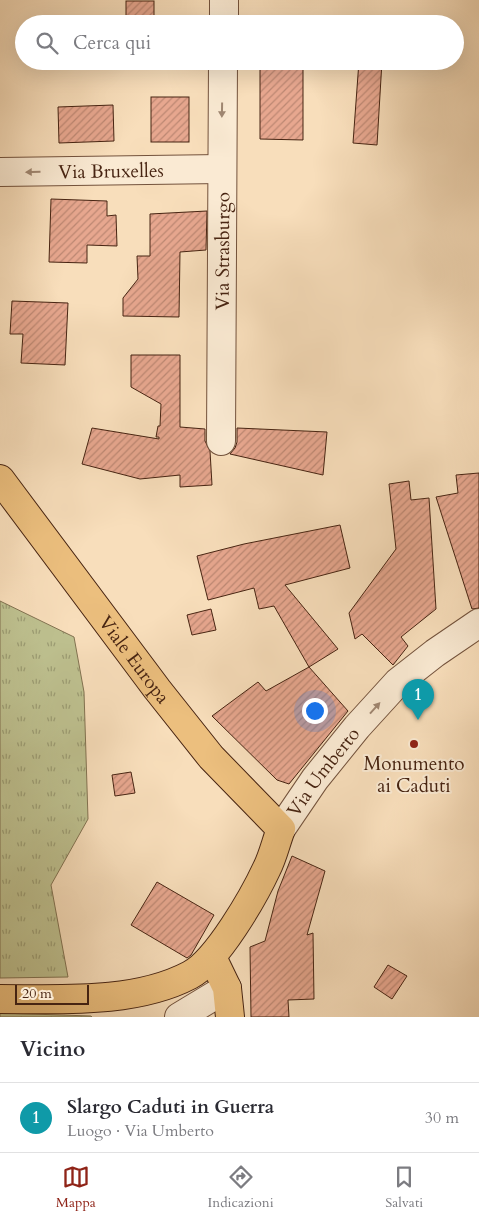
<!DOCTYPE html>
<html lang="it">
<head>
<meta charset="utf-8">
<style>
  :root { --surface:#fff; --page:#f2f2f3; --text:#2b2b33; --muted:#7c7c81; --line:#e1e1e2; --accent:#8f2418 }
  body { margin:0; font-family:Cardo,serif; background:var(--page); color:var(--text) }
  .scale { position:absolute; left:15px; bottom:12px; width:74px; box-sizing:border-box; padding-left:5px; border:2px solid #472412; border-top:0; font-size:14px; line-height:18px; white-space:nowrap; color:#472412; -webkit-text-stroke:4px #faead3; paint-order:stroke }
  .you { position:absolute; left:314px; top:710px; width:18px; height:18px; margin:-12px; border:4px solid #fff; border-radius:50%; background:#1a73e8; box-shadow:0 0 0 8px #1a73e833 }
  .badge { display:grid; place-items:center; width:32px; height:32px; border-radius:50%; background:var(--accent); color:#fff; font-size:16px; font-weight:700 }
  .pin { position:absolute; translate:-50% -41px; filter:drop-shadow(0 1px 2px #0008) }
  .pin::after { content:''; position:absolute; top:26px; width:18px; height:15px; background:inherit; clip-path:polygon(0 0,100% 0,50% 100%) }
  .list { margin:0; padding:0; list-style:none }
  h2 { display:flex; justify-content:space-between; align-items:center; height:65px; margin:0; padding:0 20px; font-size:21px }
  h2 small { font-size:16px; font-weight:400; color:var(--muted) }
  .list li { display:grid; grid-template-columns:32px 1fr auto; gap:15px; align-items:center; box-sizing:border-box; height:70px; padding:0 20px; border-top:1px solid var(--line) }
  .list b { display:block; font-size:19px; white-space:nowrap }
  .list p { margin:0; font-size:16px; white-space:nowrap; color:var(--muted) }
  .list em { font-size:16px; font-style:normal; color:var(--muted) }
  .icon { flex:none; width:28px; height:28px; fill:none; stroke:currentColor; stroke-width:2; stroke-linecap:round; stroke-linejoin:round }
  .map { position:relative; flex:none; width:479px; height:1017px; overflow:hidden }
  .search { position:absolute; background:var(--surface); box-shadow:0 5px 20px #0002; left:15px; right:15px; top:15px; height:55px; display:flex; align-items:center; gap:12px; box-sizing:border-box; padding:0 18px; border-radius:28px; color:var(--muted); font-size:19px }
  .sheet { height:135px; background:var(--surface) }
  nav { display:flex; justify-content:space-around; align-items:center; box-sizing:border-box; height:70px; border-top:1px solid var(--line); background:var(--surface); font-size:14px; color:var(--muted) }
  nav a { display:grid; justify-items:center; gap:2px }
  nav .on { color:var(--accent) }
  .map>svg:first-child { display:block }
  .grass { fill:url(#grass-tufts); stroke:#827251 }
  .building { fill:url(#building-hatch); stroke:#472412 }
  .lines { fill:none; stroke-linecap:round; stroke-linejoin:round }
  .minor-casing { stroke:#73523c; stroke-width:30 }
  .major-casing { stroke:#472412; stroke-width:30 }
  .minor { stroke:#faead3; stroke-width:28 }
  .major { stroke:#ecbf7e; stroke-width:28 }
  .oneway { fill:#a08772 }
  .poi-dot { fill:#8f2418; stroke:#faead3; stroke-width:2 }
  .labels { text-anchor:middle; stroke-width:4; stroke-linejoin:round; paint-order:stroke }
  .street-label { font-size:19px; fill:#472412; stroke:#faead3 }
  .poi-label { font-size:19px; fill:#472412; stroke:#faead3 }
</style>
</head>
<body>
<div class="map">
<svg width="479" height="1017" viewBox="0 0 479 1017">
  <defs>
    <pattern id="grass-tufts" width="24" height="20" patternUnits="userSpaceOnUse" patternTransform="scale(1.25)"><rect width="24" height="20" fill="#bec190"/><path d="M3 7l-1-3M5 7V3M7 7l1-3M15 17l-1-3M17 17v-4M19 17l1-3" fill="none" stroke="#9c9d74"/></pattern>
    <pattern id="building-hatch" width="6" height="6" patternUnits="userSpaceOnUse" patternTransform="scale(1.25)"><rect width="6" height="6" fill="#e7a78f"/><path d="M-1 1l2-2M0 6l6-6M5 7l2-2" fill="none" stroke="#bd8873"/></pattern>
  </defs>
  <rect width="100%" height="100%" fill="#f8debb"/>
  <filter id="stains"><feTurbulence type="fractalNoise" baseFrequency=".004" numOctaves="4"/><feColorMatrix values="0 0 0 0 .2 0 0 0 0 .09 0 0 0 0 .02 0 0 0 .5 -.17"/></filter>
  <radialGradient id="worn" r=".72"><stop offset=".6" stop-color="#630" stop-opacity="0"/><stop offset="1" stop-color="#630" stop-opacity=".3"/></radialGradient>
  <g class="grass">
    <polygon points="0,601 74,637 84,692 88,819 51,885 68,977 0,978"/>
    <polygon points="0,1013 91,1016 92,1017 0,1017"/>
  </g>
  <g class="building">
    <rect x="126" y="1" width="28" height="23"/>
    <polygon points="260,61 303,61 303,140 260,139"/>
    <polygon points="359,61 382,61 377,145 353,143"/>
    <rect x="151" y="97" width="38" height="45"/>
    <polygon points="113,105 114,141 59,143 58,107"/>
    <polygon points="51,199 107,201 107,216 116,215 117,246 87,245 87,263 49,262"/>
    <polygon points="207,211 206,250 180,252 179,317 123,316 123,298 138,279 137,256 150,256 150,214"/>
    <polygon points="12,301 68,303 65,365 21,363 23,334 10,334"/>
    <polygon points="131,355 180,355 180,427 205,429 205,441 210,451 212,485 180,487 180,475 140,479 82,464 92,428 159,439 159,437 156,437 158,426 160,426 161,404 131,387"/>
    <polygon points="237,428 327,432 323,475 230,454 235,448 237,442"/>
    <polygon points="479,473 479,608 472,609 436,497 458,493 456,475"/>
    <polygon points="409,481 411,500 429,498 436,609 401,637 408,646 393,665 362,634 355,639 349,613 396,549 389,484"/>
    <polygon points="340,525 350,568 285,585 338,649 309,667 274,606 259,609 254,588 208,600 197,556 244,544"/>
    <polygon points="211,609 216,630 192,635 187,615"/>
    <polygon points="309,667 348,711 289,784 277,780 212,716 258,682 266,691"/>
    <polygon points="131,772 135,793 115,796 112,775"/>
    <polygon points="292,856 325,871 307,935 313,933 314,999 288,1000 289,1017 251,1017 250,947 265,941 278,891"/>
    <polygon points="157,882 214,915 191,955 187,958 131,925"/>
    <polygon points="388,965 407,976 392,999 374,987"/>
  </g>
  <g class="lines">
    <defs>
      <g id="minor">
        <polyline points="224,24 224,0"/>
        <path id="s1" d="M 0,172 L 221,169"/>
        <path id="s2" d="M 221,441 L 223,61"/>
        <path id="s3" d="M 281,829 L 315,779 L 357,727 L 398,682 L 435,653 L 479,623"/>
        <polyline points="179,1017 227,988"/>
      </g>
      <g id="major">
        <path id="s4" d="M 0,479 L 157,689 L 211,757 L 281,829 C 276,842 273,856 267,868 C 254,896 217,961 190,975 C 135,1004 61,999 0,999"/>
        <polyline points="212,957 227,988 230,1017"/>
      </g>
    </defs>
    <use href="#minor" class="minor-casing"/>
    <use href="#major" class="major-casing"/>
    <use href="#minor" class="minor"/>
    <use href="#major" class="major"/>
  </g>
  <defs><path id="oneway-solid" d="M-6-.8H1V-3.2L6.5 0L1 3.2V.8H-6Z" transform="scale(1.25)"/></defs>
  <g class="oneway">
    <use href="#oneway-solid" transform="translate(222 110) rotate(91)"/>
    <use href="#oneway-solid" transform="translate(33 172) rotate(179)"/>
    <use href="#oneway-solid" transform="translate(375 708) rotate(-48)"/>
  </g>
  <circle class="poi-dot" cx="414" cy="744" r="5"/>
  <g class="labels">
    <g class="street-label">
      <text dy="7" stroke="none"><textPath href="#s1" startOffset="111">Via Bruxelles</textPath></text>
      <text dy="7" stroke="none"><textPath href="#s2" startOffset="190">Via Strasburgo</textPath></text>
      <text dy="7" stroke="none"><textPath href="#s4" startOffset="225">Viale Europa</textPath></text>
      <text dy="7" stroke="none"><textPath href="#s3" startOffset="71">Via Umberto</textPath></text>
    </g>
    <g class="poi-label">
      <text x="414" y="770">Monumento<tspan x="414" dy="22">ai Caduti</tspan></text>
    </g>
  </g>
  <rect width="100%" height="100%" filter="url(#stains)"/>
  <rect width="100%" height="100%" fill="url(#worn)"/>
</svg>
<div class="scale">20 m</div>
<div class="you"></div>
<div class="pin badge" style="left:418px;top:720px;background:#0f9aa8">1</div>
<div class="search"><svg class="icon" aria-label="search" viewBox="0 0 24 24"><circle cx="10" cy="10" r="6"/><path d="M15 15l6 6"/></svg>Cerca qui</div>
</div>
<section class="sheet">
<h2>Vicino<small></small></h2>
<ul class="list">
<li><span class="badge" style="background:#0f9aa8">1</span><div><b>Slargo Caduti in Guerra</b><p>Luogo · Via Umberto</p></div><em>30 m</em></li>
</ul>
</section>
<nav>
<a class="on"><svg class="icon" aria-label="map" viewBox="0 0 24 24"><path d="M3 6l6-2 6 2 6-2v14l-6 2-6-2-6 2zM9 4v14M15 6v14"/></svg>Mappa</a>
<a><svg class="icon" aria-label="directions" viewBox="0 0 24 24"><path d="M12 3l9 9-9 9-9-9zM9 14v-3h6M13 9l2 2-2 2"/></svg>Indicazioni</a>
<a><svg class="icon" aria-label="saved" viewBox="0 0 24 24"><path d="M7 4h10v16l-5-4-5 4z"/></svg>Salvati</a>
</nav>
</body>
</html>
